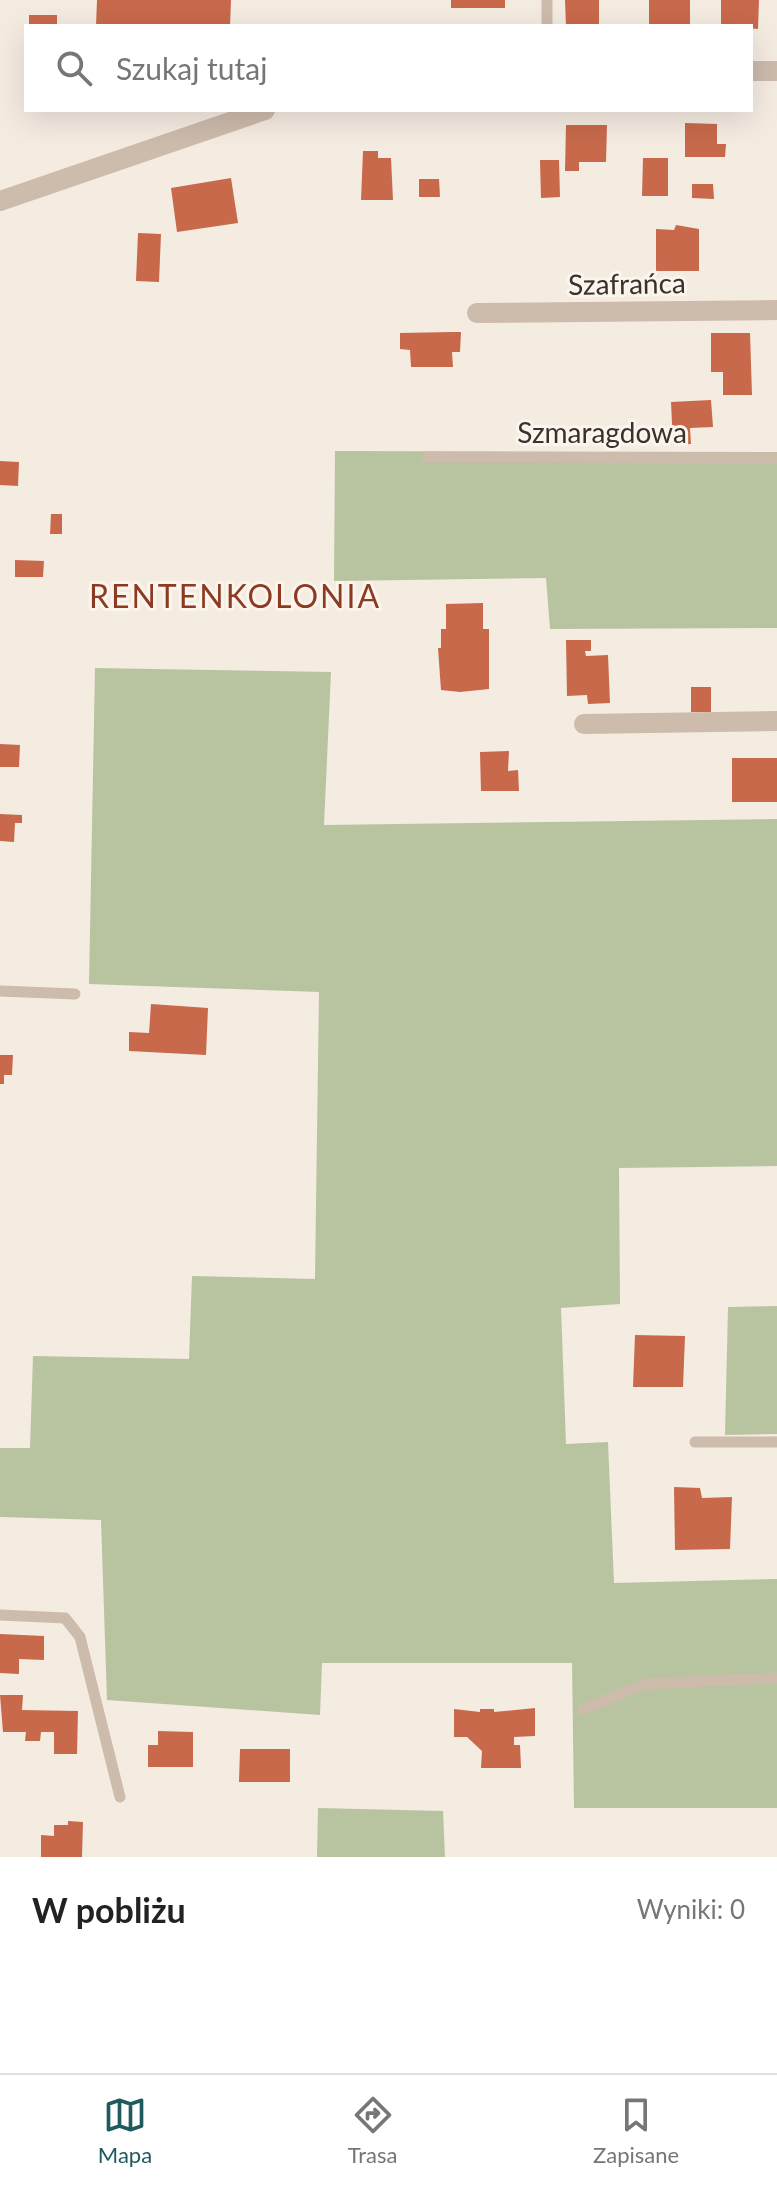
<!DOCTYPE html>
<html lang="pl">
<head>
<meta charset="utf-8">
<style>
  :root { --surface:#fff; --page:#f6f6f6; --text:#222; --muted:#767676; --line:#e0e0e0; --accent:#1f5a5e }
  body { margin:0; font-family:Lato,sans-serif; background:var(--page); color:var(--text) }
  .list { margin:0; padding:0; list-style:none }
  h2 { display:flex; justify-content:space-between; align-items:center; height:104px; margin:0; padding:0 32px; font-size:34px }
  h2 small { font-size:26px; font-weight:400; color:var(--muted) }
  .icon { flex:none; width:44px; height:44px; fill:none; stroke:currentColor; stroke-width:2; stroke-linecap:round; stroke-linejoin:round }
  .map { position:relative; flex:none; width:777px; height:1857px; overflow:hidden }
  .search { position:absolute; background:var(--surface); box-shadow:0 8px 32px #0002; left:24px; right:24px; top:24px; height:88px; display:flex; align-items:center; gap:20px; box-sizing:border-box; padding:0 28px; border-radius:0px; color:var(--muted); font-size:30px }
  .sheet { height:216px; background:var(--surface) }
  nav { display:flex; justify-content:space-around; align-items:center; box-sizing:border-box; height:112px; border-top:2px solid var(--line); background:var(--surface); font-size:22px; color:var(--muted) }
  nav a { display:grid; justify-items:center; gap:4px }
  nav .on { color:var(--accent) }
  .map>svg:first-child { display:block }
  .green { fill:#b8c4a0 }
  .building { fill:#c8694b }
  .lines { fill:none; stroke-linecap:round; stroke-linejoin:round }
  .service { stroke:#cdbbac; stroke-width:11 }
  .minor { stroke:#cdbbac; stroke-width:20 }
  .labels { text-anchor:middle; stroke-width:6; stroke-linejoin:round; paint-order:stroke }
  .street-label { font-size:28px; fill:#3b302b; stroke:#fbf5ee }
  .quarter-label { font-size:32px; letter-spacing:2px; fill:#8c3b22; stroke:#fbf5ee }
</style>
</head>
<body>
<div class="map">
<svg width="777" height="1857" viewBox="0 0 777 1857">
  <rect width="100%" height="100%" fill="#f4ebe1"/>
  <g class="green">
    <polygon points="335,451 777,452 777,628 550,629 546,578 334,581"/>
    <polygon points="95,668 331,672 324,825 777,819 777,1166 619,1168 620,1304 561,1308 566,1444 608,1442 614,1583 777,1579 777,1808 574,1808 572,1663 322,1663 320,1715 107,1700 101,1520 0,1517 0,1448 30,1448 33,1356 189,1359 192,1276 315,1279 319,992 89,984"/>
    <polygon points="777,1306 777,1434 725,1435 728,1307"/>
    <polygon points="318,1808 443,1811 445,1857 317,1857"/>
  </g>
  <g class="building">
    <polygon points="97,0 231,0 230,26 96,26"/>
    <rect x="451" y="0" width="54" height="8"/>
    <polygon points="565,0 599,0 599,26 566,26"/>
    <rect x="649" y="0" width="41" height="26"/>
    <polygon points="721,0 759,0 758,29 721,26"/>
    <rect x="29" y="15" width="28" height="11"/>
    <polygon points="685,123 717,124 717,144 726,144 725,157 685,157"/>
    <polygon points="566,125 607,125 606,162 579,162 579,171 565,171"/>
    <polygon points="363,151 378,151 378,158 391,158 393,200 361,200"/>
    <polygon points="643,158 668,158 668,196 642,196"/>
    <polygon points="540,160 559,160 560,197 541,198"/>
    <polygon points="231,178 238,223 177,232 171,188"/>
    <polygon points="419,179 439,179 440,197 419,197"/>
    <polygon points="692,184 713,184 714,199 692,198"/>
    <polygon points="676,225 699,229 699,271 656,271 656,229 674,230"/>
    <polygon points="138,233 161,234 159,282 136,281"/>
    <polygon points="452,332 461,332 460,352 452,352 453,367 411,367 410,350 400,349 400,333"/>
    <polygon points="711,333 750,333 752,395 723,395 723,372 711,372"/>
    <polygon points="711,400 713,427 690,428 691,444 673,445 671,402"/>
    <polygon points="0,461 19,462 18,486 0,485"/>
    <polygon points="51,514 62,514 62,534 50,534"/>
    <polygon points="15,560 44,561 43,577 15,577"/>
    <polygon points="483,603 483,629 489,629 489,689 460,692 441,690 438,648 441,648 441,629 446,629 446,604"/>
    <polygon points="566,640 591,640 591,651 585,651 586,656 608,655 610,703 588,704 587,695 567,696"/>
    <rect x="691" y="687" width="20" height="25"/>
    <polygon points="0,744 20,745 19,767 0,767"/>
    <polygon points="509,751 508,771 518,770 519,791 481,791 480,752"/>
    <rect x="732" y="758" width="45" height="44"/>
    <polygon points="0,814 22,815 22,823 15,823 14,842 0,841"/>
    <polygon points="151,1004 208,1008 206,1055 129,1051 129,1032 149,1033"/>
    <polygon points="0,1055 13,1055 12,1075 4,1075 4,1084 0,1084"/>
    <polygon points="635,1335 685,1336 683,1387 633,1387"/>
    <polygon points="674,1487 700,1488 702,1498 732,1497 730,1549 675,1550"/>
    <polygon points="0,1634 44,1636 44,1660 19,1659 19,1674 0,1673"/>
    <polygon points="0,1695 23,1695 22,1710 78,1711 77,1754 54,1754 54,1732 41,1732 40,1741 25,1741 26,1732 3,1732"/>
    <polygon points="535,1708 535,1736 514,1737 514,1745 520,1745 521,1768 481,1768 482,1751 467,1737 454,1737 454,1709 480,1712 480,1709 494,1709 494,1712"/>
    <polygon points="158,1731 193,1732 193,1767 148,1767 148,1745 158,1745"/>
    <polygon points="240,1749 290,1749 290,1782 239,1782"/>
    <polygon points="68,1821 83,1822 82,1857 41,1857 41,1835 54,1836 54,1825 68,1825"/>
  </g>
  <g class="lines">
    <g class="service">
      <polyline points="547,0 547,26"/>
      <polyline points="427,457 777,458"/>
      <polyline points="0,991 75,994"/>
      <polyline points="695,1442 777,1442"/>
      <polyline points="0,1615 65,1618 80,1637 120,1797"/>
      <polyline points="583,1709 645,1684 777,1678"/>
    </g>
    <g class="minor">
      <polyline points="751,71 777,71"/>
      <polyline points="0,201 265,110"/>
      <polyline points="477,313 777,310"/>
      <polyline points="584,724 777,721"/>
    </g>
  </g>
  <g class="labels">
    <g class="street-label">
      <text transform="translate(627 284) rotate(-1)" y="10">Szafrańca</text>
      <text x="602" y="443">Szmaragdowa</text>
    </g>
    <g class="quarter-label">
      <text x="235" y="608">RENTENKOLONIA</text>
    </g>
  </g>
</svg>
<div class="search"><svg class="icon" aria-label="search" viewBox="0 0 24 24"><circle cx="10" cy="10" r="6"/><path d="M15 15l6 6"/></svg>Szukaj tutaj</div>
</div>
<section class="sheet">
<h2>W pobliżu<small>Wyniki: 0</small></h2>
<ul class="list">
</ul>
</section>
<nav>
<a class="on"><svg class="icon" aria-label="map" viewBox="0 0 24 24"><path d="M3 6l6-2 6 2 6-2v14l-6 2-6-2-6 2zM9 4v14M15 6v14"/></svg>Mapa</a>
<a><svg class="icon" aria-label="directions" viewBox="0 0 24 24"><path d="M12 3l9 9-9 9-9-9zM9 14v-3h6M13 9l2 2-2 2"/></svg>Trasa</a>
<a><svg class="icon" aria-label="saved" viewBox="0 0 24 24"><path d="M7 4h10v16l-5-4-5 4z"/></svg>Zapisane</a>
</nav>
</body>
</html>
